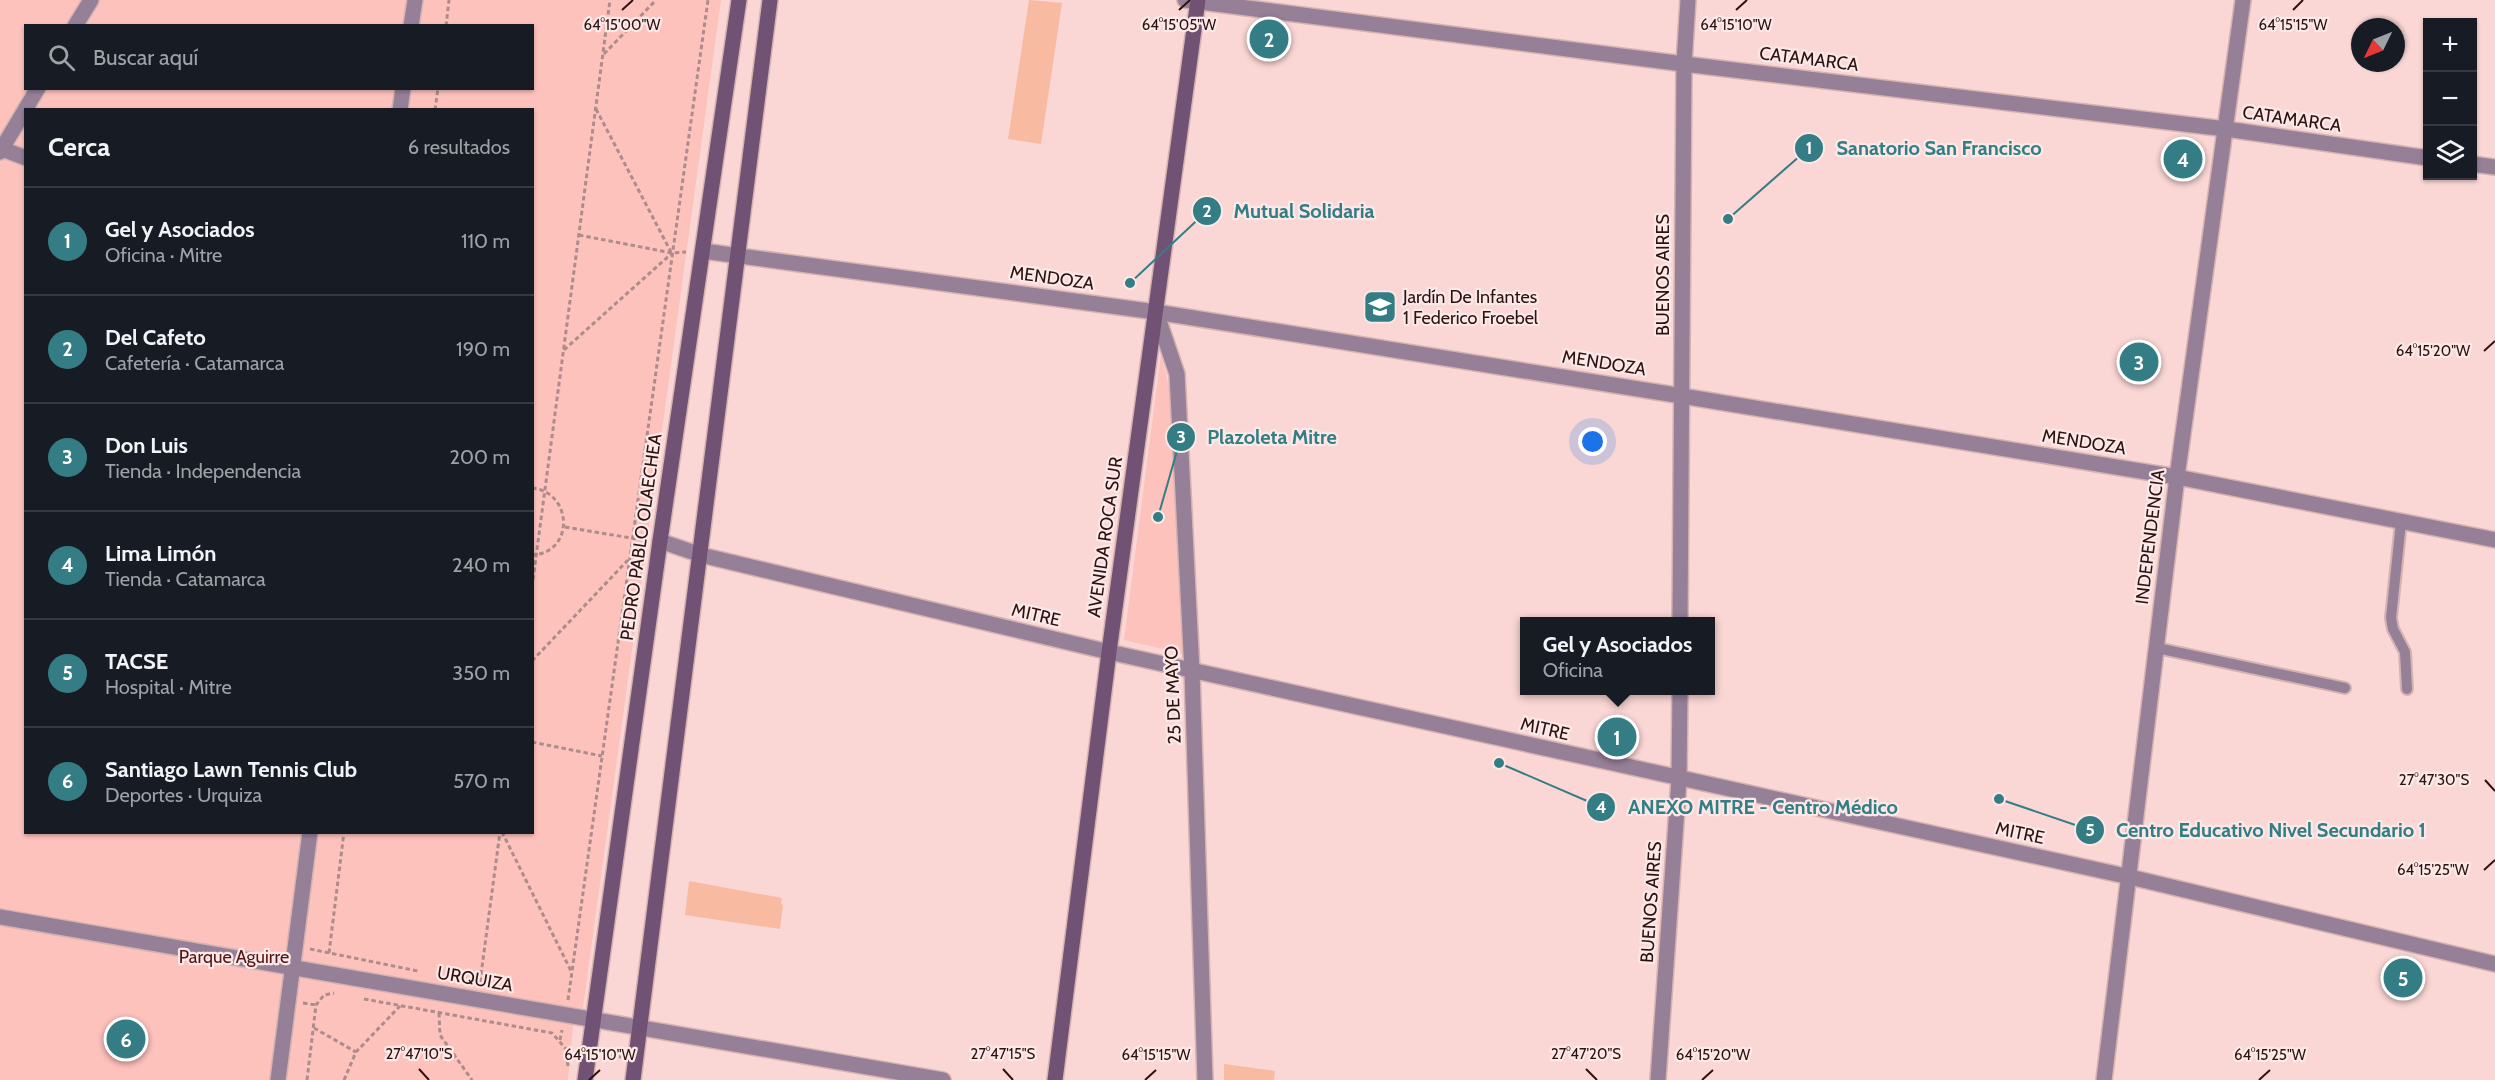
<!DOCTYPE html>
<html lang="es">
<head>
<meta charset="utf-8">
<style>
  :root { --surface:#171b24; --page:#20242c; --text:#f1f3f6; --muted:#9ea1a6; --line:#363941; --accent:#357d84 }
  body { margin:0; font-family:Cabin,sans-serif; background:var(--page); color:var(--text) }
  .controls { position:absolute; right:18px; top:18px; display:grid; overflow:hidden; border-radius:0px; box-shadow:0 2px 4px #0004 }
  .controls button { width:54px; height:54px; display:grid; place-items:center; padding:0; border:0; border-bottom:2px solid var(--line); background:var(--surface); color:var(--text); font:30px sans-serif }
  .compass { position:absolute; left:2351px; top:18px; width:54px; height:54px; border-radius:50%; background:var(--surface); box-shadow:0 2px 4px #0004; rotate:227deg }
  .you { position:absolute; left:1593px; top:442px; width:21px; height:21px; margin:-15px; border:4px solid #fff; border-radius:50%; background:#1a73e8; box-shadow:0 0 0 9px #1a73e833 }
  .badge { display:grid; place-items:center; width:39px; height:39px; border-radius:50%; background:var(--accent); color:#fff; font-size:20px; font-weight:700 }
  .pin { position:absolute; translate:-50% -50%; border:3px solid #fff; box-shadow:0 2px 6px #0006 }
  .popup { position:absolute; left:1520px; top:617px; width:195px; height:78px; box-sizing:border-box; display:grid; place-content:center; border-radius:0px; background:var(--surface); filter:drop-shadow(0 2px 4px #0005); font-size:20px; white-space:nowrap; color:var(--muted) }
  .popup b { font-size:22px; color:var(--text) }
  .popup::after { content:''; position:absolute; left:50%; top:100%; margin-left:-12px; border:12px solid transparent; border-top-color:var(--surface) }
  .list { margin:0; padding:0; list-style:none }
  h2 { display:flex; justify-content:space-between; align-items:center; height:78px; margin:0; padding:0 24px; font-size:26px }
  h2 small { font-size:20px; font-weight:400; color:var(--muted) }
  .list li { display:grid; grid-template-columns:39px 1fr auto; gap:18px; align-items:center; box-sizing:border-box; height:108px; padding:0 24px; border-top:2px solid var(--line) }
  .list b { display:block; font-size:22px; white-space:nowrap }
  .list p { margin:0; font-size:20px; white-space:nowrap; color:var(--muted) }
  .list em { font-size:20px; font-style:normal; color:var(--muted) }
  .icon { flex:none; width:33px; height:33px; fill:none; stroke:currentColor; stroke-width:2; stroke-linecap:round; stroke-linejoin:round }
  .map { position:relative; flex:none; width:2495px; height:1080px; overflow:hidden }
  .search { position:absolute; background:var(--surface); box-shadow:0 2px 4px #0004; left:24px; top:24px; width:510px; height:66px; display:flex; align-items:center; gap:15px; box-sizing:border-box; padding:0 21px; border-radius:0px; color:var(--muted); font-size:22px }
  .panel { position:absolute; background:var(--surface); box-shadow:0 2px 4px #0004; left:24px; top:108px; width:510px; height:726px; border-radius:0px }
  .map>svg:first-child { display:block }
  .green { fill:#fec2bd; fill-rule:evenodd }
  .building { fill:#f8bba2 }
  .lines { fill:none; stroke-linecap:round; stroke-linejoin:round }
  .lane-casing { stroke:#d5b3b2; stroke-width:14 }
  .street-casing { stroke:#d5b3b2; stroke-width:18 }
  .secondary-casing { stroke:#d5b3b2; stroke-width:18 }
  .path { stroke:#ad8c8b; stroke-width:3; stroke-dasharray:4.5 3; stroke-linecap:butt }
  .lane { stroke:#968098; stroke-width:10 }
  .street { stroke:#968098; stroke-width:15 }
  .secondary { stroke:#715275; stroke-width:15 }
  .ticks { fill:none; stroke:#2e1110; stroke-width:2 }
  .labels { text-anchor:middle; stroke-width:4.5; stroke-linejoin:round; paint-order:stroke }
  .street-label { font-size:18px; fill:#2e1110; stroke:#fbe9e8 }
  .poi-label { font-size:18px; fill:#2e1110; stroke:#fbe9e8; text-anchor:start }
  .park-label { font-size:18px; fill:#561416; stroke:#fbe9e8 }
  .ticks-label { font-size:15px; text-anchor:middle; fill:#2e1110; stroke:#fbe9e8; stroke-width:4.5; stroke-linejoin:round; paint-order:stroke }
  .leader { fill:none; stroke:#357d84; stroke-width:2 }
  .callout-dot { fill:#357d84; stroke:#fbe9e8; stroke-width:2 }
  .mark-label { font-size:18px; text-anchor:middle; font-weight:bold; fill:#fff }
  .callout-label { font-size:20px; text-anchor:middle; font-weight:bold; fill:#357d84; stroke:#fbe9e8; stroke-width:4.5; stroke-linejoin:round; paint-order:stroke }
</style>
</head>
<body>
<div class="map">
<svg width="2495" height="1080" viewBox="0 0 2495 1080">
  <rect width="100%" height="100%" fill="#fad7d5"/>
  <g class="green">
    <path d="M 0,0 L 721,0 L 583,1008 L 575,1007 L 568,1080 L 0,1080 ZM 26,26 L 532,26 L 532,88 L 26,88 ZM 26,110 L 532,110 L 532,832 L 26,832 Z"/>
    <polygon points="1161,354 1171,395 1184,654 1124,640"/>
  </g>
  <g class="building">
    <polygon points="1029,0 1062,3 1041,144 1008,139"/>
    <polygon points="689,881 782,898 781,904 783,905 780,929 685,915"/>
    <polygon points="1224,1064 1275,1071 1274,1080 1224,1080"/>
  </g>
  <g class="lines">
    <defs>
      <g id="lane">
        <polyline points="2401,522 2391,618 2393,629 2405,652 2407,689"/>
        <polyline points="2157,648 2345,688"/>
      </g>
      <g id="street">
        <polyline points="1185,0 1684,64 2226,129 2428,158"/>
        <polyline points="75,26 91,0"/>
        <polyline points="411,26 415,0"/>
        <polyline points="400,110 403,88"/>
        <polyline points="2,149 26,158"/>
        <polyline points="0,152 38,88"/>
        <polyline points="2472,164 2495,167"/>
        <polyline points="703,251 1156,312 1682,396 2177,477 2495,540"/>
        <polyline points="1156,312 1177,374 1192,671 1205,1080"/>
        <polyline points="660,541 701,555 1109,652 2130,877 2495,964"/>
        <polyline points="1680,622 1684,64 1688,0"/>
        <polyline points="0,917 943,1080"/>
        <polyline points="278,1080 310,832"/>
        <polyline points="1658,1080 1679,779 1680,690"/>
        <polyline points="2104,1080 2177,477 2243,0"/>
      </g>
      <g id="secondary">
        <polyline points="585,1080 660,541 739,0"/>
        <polyline points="633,1080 770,0"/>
        <polyline points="1055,1080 1109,652 1198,0"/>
      </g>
    </defs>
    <use href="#lane" class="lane-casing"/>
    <use href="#street" class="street-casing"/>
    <use href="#secondary" class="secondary-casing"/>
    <g class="path">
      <polyline points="446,26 449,0"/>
      <polyline points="604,54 656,0"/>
      <polyline points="596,109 671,252"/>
      <polyline points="435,110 438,88"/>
      <polyline points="579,235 672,253 686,252"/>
      <polyline points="564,350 671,254"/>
      <path d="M 532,488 C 573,492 575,553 532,555"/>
      <polyline points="565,527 643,540"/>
      <polyline points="532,587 610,0"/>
      <polyline points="532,661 628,560"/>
      <polyline points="532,742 602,756"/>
      <polyline points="502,832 571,971"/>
      <polyline points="310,949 418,971"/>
      <polyline points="329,953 344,832"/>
      <polyline points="480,982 500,832"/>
      <polyline points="364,999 552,1033 566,1049 568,1066"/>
      <polyline points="568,1000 708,0"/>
      <polyline points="303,1003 316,1005"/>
      <polyline points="439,1013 440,1035 472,1080"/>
      <polyline points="314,1028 356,1052"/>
      <polyline points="560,1040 562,1030"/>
      <polyline points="604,1055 621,1057"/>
      <polyline points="307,1080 316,1005 324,995 334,993"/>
      <polyline points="344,1080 356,1052 400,1006"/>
    </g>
    <use href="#lane" class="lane"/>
    <use href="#street" class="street"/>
    <use href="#secondary" class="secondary"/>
  </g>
  <path class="ticks" d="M 622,10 L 633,0M 1179,10 L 1190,0M 1736,10 L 1747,0M 2293,10 L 2303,0M 2484,351 L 2495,341M 2485,780 L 2495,791M 2484,870 L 2495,860M 419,1069 L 429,1080M 1003,1069 L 1013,1080M 1586,1069 L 1597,1080M 589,1080 L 600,1070M 1145,1080 L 1156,1070M 1702,1080 L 1713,1070M 2259,1080 L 2270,1070"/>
  <defs>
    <symbol id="school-square" viewBox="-11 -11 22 22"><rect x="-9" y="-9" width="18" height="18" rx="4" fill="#357d84" stroke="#fbe9e8"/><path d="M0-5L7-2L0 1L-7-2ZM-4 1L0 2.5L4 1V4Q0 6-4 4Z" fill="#fff"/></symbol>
  </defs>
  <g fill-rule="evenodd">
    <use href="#school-square" x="1361" y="288" width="38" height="38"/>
  </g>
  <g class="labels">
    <g class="street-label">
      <text transform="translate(1809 59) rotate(7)" y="6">CATAMARCA</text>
      <text transform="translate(2292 119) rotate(8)" y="6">CATAMARCA</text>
      <text transform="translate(1663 275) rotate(-90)" y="6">BUENOS AIRES</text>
      <text transform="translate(1052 278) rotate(8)" y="6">MENDOZA</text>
      <text transform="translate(1604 363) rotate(9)" y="6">MENDOZA</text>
      <text transform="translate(2084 442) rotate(9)" y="6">MENDOZA</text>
      <text transform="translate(641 537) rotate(-82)" y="6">PEDRO PABLO OLAECHEA</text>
      <text transform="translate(1105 537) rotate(-82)" y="6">AVENIDA ROCA SUR</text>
      <text transform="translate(2150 537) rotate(-83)" y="6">INDEPENDENCIA</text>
      <text transform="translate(1036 615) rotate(13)" y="6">MITRE</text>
      <text transform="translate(1173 695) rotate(-92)" y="6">25 DE MAYO</text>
      <text transform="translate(1545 729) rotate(13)" y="6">MITRE</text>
      <text transform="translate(2020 833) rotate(12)" y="6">MITRE</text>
      <text transform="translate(1651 902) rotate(-86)" y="6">BUENOS AIRES</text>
      <text transform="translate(475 979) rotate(10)" y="6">URQUIZA</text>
    </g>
    <g class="poi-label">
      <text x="1403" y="303">Jardín De Infantes<tspan x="1403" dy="21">1 Federico Froebel</tspan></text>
    </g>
    <g class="park-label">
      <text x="234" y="963">Parque Aguirre</text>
    </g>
  </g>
  <g class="ticks-label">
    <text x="622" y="30">64°15'00"W</text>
    <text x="1179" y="30">64°15'05"W</text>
    <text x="1736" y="30">64°15'10"W</text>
    <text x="2293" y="30">64°15'15"W</text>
    <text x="2433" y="356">64°15'20"W</text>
    <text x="2434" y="785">27°47'30"S</text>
    <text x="2433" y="875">64°15'25"W</text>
    <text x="419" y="1059">27°47'10"S</text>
    <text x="1003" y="1059">27°47'15"S</text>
    <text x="1586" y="1059">27°47'20"S</text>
    <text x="600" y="1060">64°15'10"W</text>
    <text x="1156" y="1060">64°15'15"W</text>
    <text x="1713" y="1060">64°15'20"W</text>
    <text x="2270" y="1060">64°15'25"W</text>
  </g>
  <path class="leader" d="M1728 219L1809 148M1130 283L1207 211M1158 517L1181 437M1499 763L1601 807M1999 799L2090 830"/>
  <g class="callout-dot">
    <circle cx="1728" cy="219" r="6"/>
    <circle cx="1130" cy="283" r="6"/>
    <circle cx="1158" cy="517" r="6"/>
    <circle cx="1499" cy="763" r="6"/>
    <circle cx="1999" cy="799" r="6"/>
    <circle cx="1809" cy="148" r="15"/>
    <circle cx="1207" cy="211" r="15"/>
    <circle cx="1181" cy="437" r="15"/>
    <circle cx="1601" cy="807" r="15"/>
    <circle cx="2090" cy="830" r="15"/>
  </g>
  <g class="mark-label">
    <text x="1809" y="154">1</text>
    <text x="1207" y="217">2</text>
    <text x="1181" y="443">3</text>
    <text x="1601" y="813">4</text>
    <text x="2090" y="836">5</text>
  </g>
  <g class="callout-label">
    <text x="1939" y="155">Sanatorio San Francisco</text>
    <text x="1304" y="218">Mutual Solidaria</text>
    <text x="1272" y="444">Plazoleta Mitre</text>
    <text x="1763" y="814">ANEXO MITRE - Centro Médico</text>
    <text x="2271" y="837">Centro Educativo Nivel Secundario 1</text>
  </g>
</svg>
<div class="controls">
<button>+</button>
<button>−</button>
<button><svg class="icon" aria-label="layers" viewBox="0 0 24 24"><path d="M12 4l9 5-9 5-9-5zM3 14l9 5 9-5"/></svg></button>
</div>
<svg class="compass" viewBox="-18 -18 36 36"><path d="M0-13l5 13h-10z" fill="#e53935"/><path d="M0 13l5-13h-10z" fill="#9ea1a6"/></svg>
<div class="you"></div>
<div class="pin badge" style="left:1617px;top:737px">1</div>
<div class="popup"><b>Gel y Asociados</b>Oficina</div>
<div class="pin badge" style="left:1269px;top:39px">2</div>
<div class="pin badge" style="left:2139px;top:362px">3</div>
<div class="pin badge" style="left:2183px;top:159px">4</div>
<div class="pin badge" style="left:2403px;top:978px">5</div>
<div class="pin badge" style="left:126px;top:1039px">6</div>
<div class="search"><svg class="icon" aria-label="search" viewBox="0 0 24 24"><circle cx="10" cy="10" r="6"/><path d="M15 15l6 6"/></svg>Buscar aquí</div>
<section class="panel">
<h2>Cerca<small>6 resultados</small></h2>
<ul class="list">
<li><span class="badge">1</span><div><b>Gel y Asociados</b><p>Oficina · Mitre</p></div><em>110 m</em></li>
<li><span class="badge">2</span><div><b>Del Cafeto</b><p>Cafetería · Catamarca</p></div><em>190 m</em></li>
<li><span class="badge">3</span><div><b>Don Luis</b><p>Tienda · Independencia</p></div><em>200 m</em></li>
<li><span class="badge">4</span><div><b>Lima Limón</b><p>Tienda · Catamarca</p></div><em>240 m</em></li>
<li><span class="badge">5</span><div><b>TACSE</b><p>Hospital · Mitre</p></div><em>350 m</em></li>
<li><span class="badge">6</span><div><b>Santiago Lawn Tennis Club</b><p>Deportes · Urquiza</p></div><em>570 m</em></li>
</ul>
</section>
</div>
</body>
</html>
